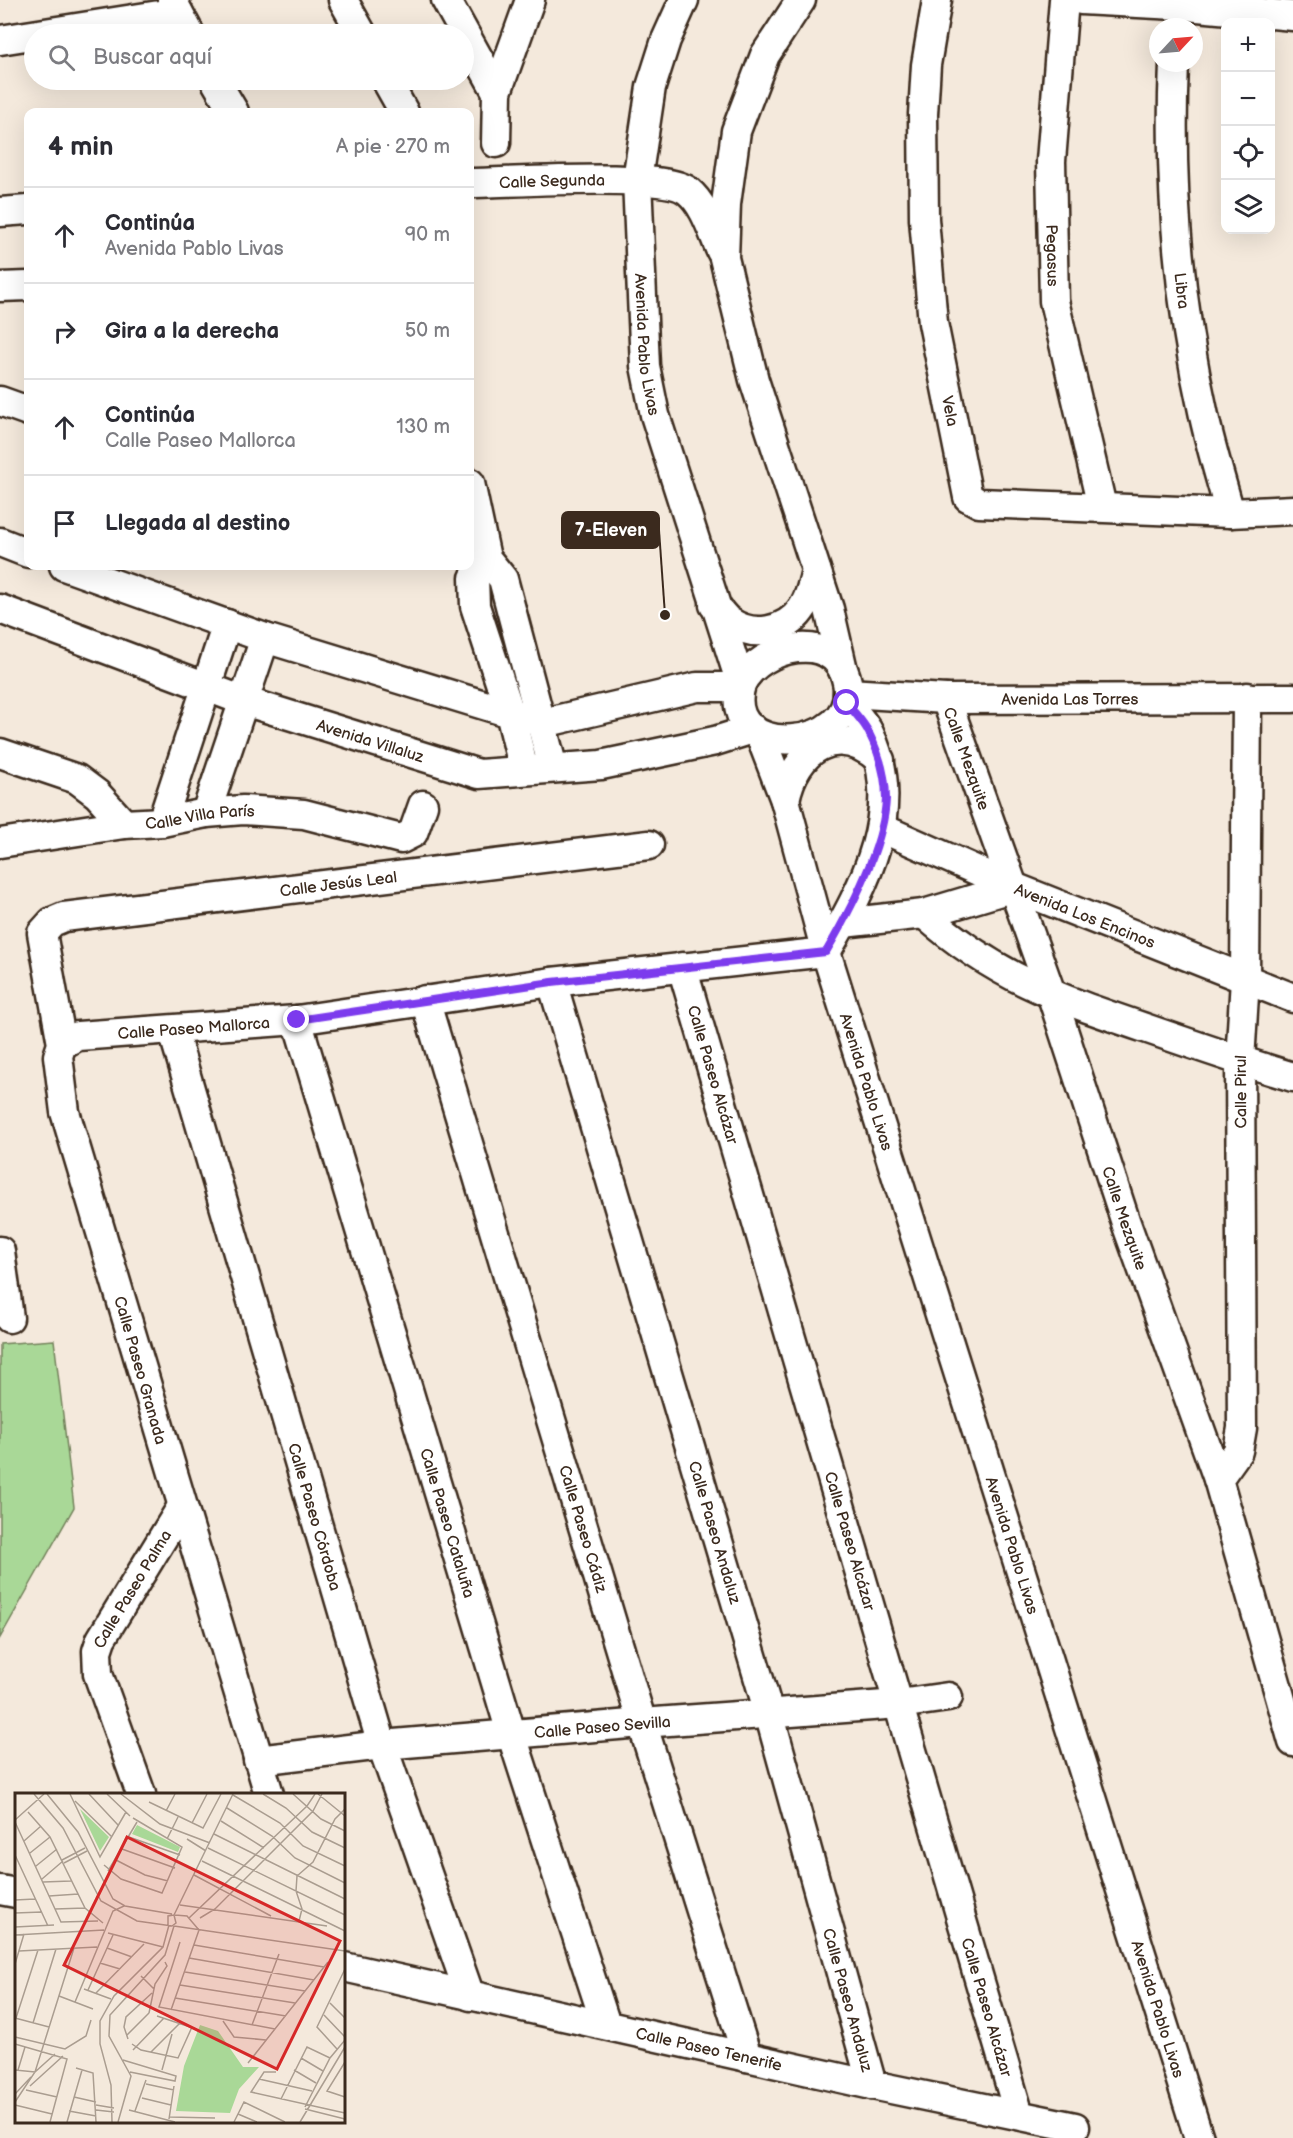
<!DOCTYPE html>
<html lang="es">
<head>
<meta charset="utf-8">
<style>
  :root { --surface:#fff; --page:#f7f7f7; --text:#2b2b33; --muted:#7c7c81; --line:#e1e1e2 }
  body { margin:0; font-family:"Balsamiq Sans",sans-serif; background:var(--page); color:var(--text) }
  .controls { position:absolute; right:18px; top:18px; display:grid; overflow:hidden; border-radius:12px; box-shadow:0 6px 24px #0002 }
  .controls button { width:54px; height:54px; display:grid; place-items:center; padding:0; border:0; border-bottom:2px solid var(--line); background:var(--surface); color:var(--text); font:30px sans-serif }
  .compass { position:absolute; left:1149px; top:18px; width:54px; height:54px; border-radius:50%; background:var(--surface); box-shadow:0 6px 24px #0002; rotate:64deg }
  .stop { position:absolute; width:18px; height:18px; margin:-14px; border:4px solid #7c3aed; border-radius:50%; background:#fff }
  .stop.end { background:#7c3aed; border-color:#fff; box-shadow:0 2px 6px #0008 }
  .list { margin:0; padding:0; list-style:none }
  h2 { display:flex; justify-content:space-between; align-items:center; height:78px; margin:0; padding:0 24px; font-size:26px }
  h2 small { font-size:20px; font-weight:400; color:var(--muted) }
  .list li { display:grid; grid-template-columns:39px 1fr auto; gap:18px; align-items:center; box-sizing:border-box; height:96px; padding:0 24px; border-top:2px solid var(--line) }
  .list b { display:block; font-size:22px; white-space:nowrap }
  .list p { margin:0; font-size:20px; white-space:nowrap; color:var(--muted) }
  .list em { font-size:20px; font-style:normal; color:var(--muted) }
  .icon { flex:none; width:33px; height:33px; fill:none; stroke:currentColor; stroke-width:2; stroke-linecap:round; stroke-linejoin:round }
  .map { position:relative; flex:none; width:1293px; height:2138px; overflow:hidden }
  .search { position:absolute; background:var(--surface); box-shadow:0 6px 24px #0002; left:24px; top:24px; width:450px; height:66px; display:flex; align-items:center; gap:15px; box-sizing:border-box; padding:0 21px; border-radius:33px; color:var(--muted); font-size:22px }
  .panel { position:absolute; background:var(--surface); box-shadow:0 6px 24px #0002; left:24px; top:108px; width:450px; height:462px; border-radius:12px }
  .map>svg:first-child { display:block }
  .green { fill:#a9d897; stroke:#72815a; stroke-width:1.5 }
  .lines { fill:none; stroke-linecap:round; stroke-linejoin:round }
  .minor-casing { stroke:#3b2a1e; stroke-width:33 }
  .minor { stroke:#fff; stroke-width:28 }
  .route { stroke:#7c3aed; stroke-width:8 }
  .labels { text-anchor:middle; stroke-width:4.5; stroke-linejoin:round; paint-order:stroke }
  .street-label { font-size:16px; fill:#3b2a1e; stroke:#fff }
  .inset-road { fill:none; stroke:#aa9d90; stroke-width:1.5 }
  .view { fill:#d62828; fill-opacity:0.15; stroke:#d62828; stroke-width:3 }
  .inset-edge { fill:none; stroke:#3b2a1e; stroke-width:3 }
  .leader { fill:none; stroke:#3b2a1e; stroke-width:2 }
  .callout-dot { fill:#3b2a1e; stroke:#fff; stroke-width:2 }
  .callout { fill:#3b2a1e; stroke:#3b2a1e; stroke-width:2 }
  .callout-label { font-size:18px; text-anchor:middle; font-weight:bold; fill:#fff }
</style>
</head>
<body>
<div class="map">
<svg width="1293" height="2138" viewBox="0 0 1293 2138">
  <rect width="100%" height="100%" fill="#f4e9dc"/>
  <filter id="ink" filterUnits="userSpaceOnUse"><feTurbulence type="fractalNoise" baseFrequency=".0167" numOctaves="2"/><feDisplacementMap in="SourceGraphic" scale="12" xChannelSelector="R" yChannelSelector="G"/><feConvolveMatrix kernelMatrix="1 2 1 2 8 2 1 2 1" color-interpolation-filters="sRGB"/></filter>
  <g filter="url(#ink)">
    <polygon class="green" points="54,1340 74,1507 0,1638 0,1344"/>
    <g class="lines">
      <defs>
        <g id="minor">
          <polyline points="172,0 190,34"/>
          <polyline points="343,0 362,34"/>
          <polyline points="446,0 497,92"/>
          <path id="s1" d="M 684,0 L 666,40 L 651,87 L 637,180 L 645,366 L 655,415 L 741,684 C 718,764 862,752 847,682 C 836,627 759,646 741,684"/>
          <polyline points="801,0 765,55 736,131 726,204 724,258 754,380 829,609 843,670"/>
          <path id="s2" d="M 937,0 L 926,65 L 923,114 L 924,219 L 933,323 L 968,497 L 979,503 L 1230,513 L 1293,510"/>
          <path id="s3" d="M 1064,0 L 1051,161 L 1054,301 L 1102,507"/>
          <polyline points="1081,0 1176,5 1293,16"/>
          <polyline points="0,40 178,12"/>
          <path id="s4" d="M 1174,63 C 1169,181 1178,301 1204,416 C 1211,448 1221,480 1230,513"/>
          <polyline points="215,80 234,112"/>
          <polyline points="386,80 404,112"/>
          <polyline points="496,143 497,92 530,0"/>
          <path id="s5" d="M 470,183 C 508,183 664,171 688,191 C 705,205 712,231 721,251"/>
          <polyline points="0,212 28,210"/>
          <polyline points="0,287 28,286"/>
          <polyline points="0,401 28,411"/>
          <polyline points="470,483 486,558 503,579 553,768"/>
          <polyline points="0,542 28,553"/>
          <polyline points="486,558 474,578 475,606 510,713 524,770"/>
          <polyline points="64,566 265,638 543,723 697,687 740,687"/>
          <path d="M 714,605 C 719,610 724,618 730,622 C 753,638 785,632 801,610 C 810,599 813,583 816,570"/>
          <path id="s6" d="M 0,609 L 244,701 L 479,774 L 601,765 L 715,741 L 753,729"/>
          <path id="s7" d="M 848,693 L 946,699 L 1293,698"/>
          <path id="s8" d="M 946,699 L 1052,996 L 1126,1223 L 1218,1479 L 1293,1742"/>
          <path id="s9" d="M 760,735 L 785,800 L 826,952 L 1199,2138"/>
          <polyline points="0,753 77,779 97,794 124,824"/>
          <path d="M 785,800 C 795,749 837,721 880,760"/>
          <polyline points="206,813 265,638"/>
          <polyline points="162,822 227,624"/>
          <path id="s10" d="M 881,828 L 1014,887 L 1293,998"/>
          <path id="s11" d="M 0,843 L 124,824 L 162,822 L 206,813 L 243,810 L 304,814 L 401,839 L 413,833 L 423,805"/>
          <path d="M 924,914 C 995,977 1057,998 1145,1028 C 1194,1045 1243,1062 1293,1077"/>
          <polyline points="843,923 924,914 1014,887"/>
          <path d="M 826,952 C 865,885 906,809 869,733 C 864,722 854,713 847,703"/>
          <path id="s12" d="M 682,967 L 1019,2115"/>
          <path id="s13" d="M 552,982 L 769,1713 L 872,2085"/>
          <path id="s14" d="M 425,1000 L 642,1723 L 747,2057"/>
          <path id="s15" d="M 297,1020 L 512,1736 L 606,2025"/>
          <path id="s16" d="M 173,1031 L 382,1745 L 470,1996"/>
          <path id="s17" d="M 62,1044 L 78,1036 L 297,1020 L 552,982 L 826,952"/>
          <polyline points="0,1251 9,1318"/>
          <path id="s18" d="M 1218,1479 L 1238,1451 L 1242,1428 L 1240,1061 L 1245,979 L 1247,697"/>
          <path id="s19" d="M 258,1760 L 382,1745 L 642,1723 L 899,1704 L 948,1697"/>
          <path id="s20" d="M 141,1794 L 98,1674 L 97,1651 L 101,1639 L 181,1508"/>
          <path id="s21" d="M 269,1794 L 65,1112 L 58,1056 L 62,1044 L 42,933 L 52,922 L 64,917 L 649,845"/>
          <polyline points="0,1890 16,1893"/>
          <path id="s22" d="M 344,1967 L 872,2085 L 1075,2127"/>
        </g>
      </defs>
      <use href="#minor" class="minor-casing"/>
      <use href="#minor" class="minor"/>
    </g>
  </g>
  <g class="lines" filter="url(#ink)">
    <path class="route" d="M 297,1020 L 552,982 L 826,952 C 850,911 884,847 886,799 C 886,776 879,753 869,733 C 864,722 854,713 847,703"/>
  </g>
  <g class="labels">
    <g class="street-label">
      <text dy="6" stroke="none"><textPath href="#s5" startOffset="82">Calle Segunda</textPath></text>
      <text dy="6" stroke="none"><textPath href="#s3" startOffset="256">Pegasus</textPath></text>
      <text dy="6" stroke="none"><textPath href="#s4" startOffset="228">Libra</textPath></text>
      <text dy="6" stroke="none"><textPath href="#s1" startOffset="352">Avenida Pablo Livas</textPath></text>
      <text dy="6" stroke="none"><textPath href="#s2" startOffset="414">Vela</textPath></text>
      <text dy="6" stroke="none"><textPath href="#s7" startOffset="222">Avenida Las Torres</textPath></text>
      <text dy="6" stroke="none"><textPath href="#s6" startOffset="393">Avenida Villaluz</textPath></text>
      <text dy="6" stroke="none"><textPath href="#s8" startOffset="63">Calle Mezquite</textPath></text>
      <text dy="6" stroke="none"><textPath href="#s11" startOffset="202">Calle Villa París</textPath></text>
      <text dy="6" stroke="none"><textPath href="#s21" startOffset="1198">Calle Jesús Leal</textPath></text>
      <text dy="6" stroke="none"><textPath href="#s10" startOffset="222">Avenida Los Encinos</textPath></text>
      <text dy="6" stroke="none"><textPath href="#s17" startOffset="134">Calle Paseo Mallorca</textPath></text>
      <text dy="6" stroke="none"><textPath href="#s12" startOffset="112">Calle Paseo Alcázar</textPath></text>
      <text dy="6" stroke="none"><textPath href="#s9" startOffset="363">Avenida Pablo Livas</textPath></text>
      <text dy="6" stroke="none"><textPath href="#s18" startOffset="394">Calle Pirul</textPath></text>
      <text dy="6" stroke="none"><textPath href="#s8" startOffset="549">Calle Mezquite</textPath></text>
      <text transform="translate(141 1370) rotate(74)" y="6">Calle Paseo Granada</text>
      <text dy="6" stroke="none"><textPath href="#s16" startOffset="506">Calle Paseo Córdoba</textPath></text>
      <text dy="6" stroke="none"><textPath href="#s15" startOffset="525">Calle Paseo Cataluña</textPath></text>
      <text dy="6" stroke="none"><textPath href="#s14" startOffset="552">Calle Paseo Cádiz</textPath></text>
      <text dy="6" stroke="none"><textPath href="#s13" startOffset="574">Calle Paseo Andaluz</textPath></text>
      <text dy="6" stroke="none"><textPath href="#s12" startOffset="598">Calle Paseo Alcázar</textPath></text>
      <text dy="6" stroke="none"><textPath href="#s9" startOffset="849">Avenida Pablo Livas</textPath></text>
      <text dy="6" stroke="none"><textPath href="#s20" startOffset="222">Calle Paseo Palma</textPath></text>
      <text dy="6" stroke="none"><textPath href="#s19" startOffset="346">Calle Paseo Sevilla</textPath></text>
      <text dy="6" stroke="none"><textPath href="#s13" startOffset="1060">Calle Paseo Andaluz</textPath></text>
      <text dy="6" stroke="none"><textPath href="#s12" startOffset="1084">Calle Paseo Alcázar</textPath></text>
      <text dy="6" stroke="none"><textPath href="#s9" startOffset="1335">Avenida Pablo Livas</textPath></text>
      <text dy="6" stroke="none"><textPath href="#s22" startOffset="374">Calle Paseo Tenerife</textPath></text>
    </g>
  </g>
  <g transform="translate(15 1793)">
    <rect width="330" height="330" fill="#f4e9dc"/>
    <path d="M 65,16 L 94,44 L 85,58 ZM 122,32 L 165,54 L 163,59 L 117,41 ZM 185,232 L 203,238 L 228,274 L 244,274 L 224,296 L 215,320 L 161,318 L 169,273 Z" fill="#a9d897"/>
    <path class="inset-road" d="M 19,1 L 48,35 L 86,108 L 122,128 L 157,133 L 161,130 L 159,122 L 153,123 L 153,132M 32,1 L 63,39 L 98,106 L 110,113 L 157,121M 55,1 L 85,64 L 111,19M 74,1 L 103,32M 92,1 L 115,23M 106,1 L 145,31 L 195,50M 248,1 L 271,15 L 297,39 L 330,55M 278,1 L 306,26 L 330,38M 303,1 L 330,23M 218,2 L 265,30 L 288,53 L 330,73M 60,8 L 97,44M 134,9 L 188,35 L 206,1M 212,15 L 257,43 L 280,65 L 330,90M 151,18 L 160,1M 13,19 L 35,44 L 70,115 L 88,130M 0,27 L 29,1M 206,28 L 249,55M 0,29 L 46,129 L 83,128M 177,30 L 192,1M 199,41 L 330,106M 114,44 L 165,62M 152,46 L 163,24M 172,46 L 191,58M 9,48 L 26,33M 193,55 L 330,122M 107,56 L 160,75M 15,60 L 35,44M 0,62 L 33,133M 47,67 L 70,55M 101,67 L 130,82 L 153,88M 187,68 L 330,138M 49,70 L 72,58M 89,72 L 106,86 L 147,100 L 167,54 L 118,25M 21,73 L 42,56M 93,78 L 122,29M 179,82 L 256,123M 27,86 L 48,68M 28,89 L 56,88M 34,103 L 63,101M 0,107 L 20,106M 165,112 L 312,133M 40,116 L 70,115M 0,120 L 27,119M 159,122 L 218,1M 160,122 L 172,123 L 184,137M 174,125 L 292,13 L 300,1M 185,125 L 200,116 L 298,18 L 307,1M 284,128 L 287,116 L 281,98 L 282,83 L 298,69 L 320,26 L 330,16M 159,133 L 330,158M 0,134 L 39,132M 93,140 L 148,154M 0,142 L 89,137M 165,149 L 144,214 L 260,236M 179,152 L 309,174M 92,155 L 117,164M 4,158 L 82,154M 174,165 L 299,187M 85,170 L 105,176M 0,171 L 9,141M 170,179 L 290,198M 126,183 L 139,196M 165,192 L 280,210M 69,196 L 96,206M 73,197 L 98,142M 81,200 L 129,151M 44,203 L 78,216M 160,205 L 271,223M 60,209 L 98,118 L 109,113M 315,210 L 330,225M 156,217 L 184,137M 134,220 L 140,191 L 152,173 L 150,169M 309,222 L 330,244M 142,223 L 181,236M 0,225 L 34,234M 1,225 L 23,157M 208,228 L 219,244 L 251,247M 18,230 L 41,156M 237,232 L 264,161M 112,242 L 134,220M 0,244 L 50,256 L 71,243 L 76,227M 113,246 L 109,234 L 111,224 L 137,200M 0,251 L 52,266 L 35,329M 117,251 L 126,257 L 163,265 L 177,234M 322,256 L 302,234 L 330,176M 118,257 L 149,225M 136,259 L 165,230M 286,265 L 308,278M 108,267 L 161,283 L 160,288 L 115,279M 330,269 L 312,298 L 330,304M 233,270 L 313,169M 61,275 L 78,280 L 81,329M 0,277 L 20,279 L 40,261M 3,277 L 10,254M 147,277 L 157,241M 279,277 L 301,290M 261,279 L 249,279 L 236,299 L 330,320M 244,286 L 297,298M 131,291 L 159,297M 15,293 L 48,263M 11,297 L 42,304M 0,301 L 16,284M 59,304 L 81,309M 127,305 L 156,312M 266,306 L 292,254 L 315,265M 0,309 L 20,279 L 59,155M 0,312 L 37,321M 81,312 L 99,315M 290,314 L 315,265 L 330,247M 290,316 L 330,326M 81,317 L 99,319M 114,317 L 160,329M 54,318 L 81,323M 120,318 L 131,287M 223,321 L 242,329M 155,324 L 200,325M 154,326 L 159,293M 52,329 L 67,277M 97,329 L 96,292 L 85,251 L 85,228 L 99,203 L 148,154 L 154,132M 103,329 L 116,283 L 94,243 L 95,222 L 150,162 L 159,133M 219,329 L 229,309 L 270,329M 285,329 L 330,254"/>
    <path class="view" d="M 112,44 L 325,148 L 262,276 L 49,172 Z"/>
    <rect width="330" height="330" class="inset-edge"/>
  </g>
  <path class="leader" d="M665 615L659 530"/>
  <circle class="callout-dot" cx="665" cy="615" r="6"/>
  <rect class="callout" x="562" y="512" width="97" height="36" rx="6"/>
  <g class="callout-label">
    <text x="611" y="536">7-Eleven</text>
  </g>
</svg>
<div class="controls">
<button>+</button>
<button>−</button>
<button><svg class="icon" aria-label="locate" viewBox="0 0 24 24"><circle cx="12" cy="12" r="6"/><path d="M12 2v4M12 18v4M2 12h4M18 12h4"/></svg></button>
<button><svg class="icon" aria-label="layers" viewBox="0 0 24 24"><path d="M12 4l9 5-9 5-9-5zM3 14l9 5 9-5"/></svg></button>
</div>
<svg class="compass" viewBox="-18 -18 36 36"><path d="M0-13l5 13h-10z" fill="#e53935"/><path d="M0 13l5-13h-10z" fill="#7c7c81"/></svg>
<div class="stop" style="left:847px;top:703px"></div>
<div class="stop end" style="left:297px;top:1020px"></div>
<div class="search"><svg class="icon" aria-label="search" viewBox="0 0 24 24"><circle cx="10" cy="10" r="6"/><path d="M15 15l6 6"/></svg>Buscar aquí</div>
<section class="panel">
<h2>4 min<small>A pie · 270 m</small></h2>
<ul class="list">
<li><svg class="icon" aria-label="ahead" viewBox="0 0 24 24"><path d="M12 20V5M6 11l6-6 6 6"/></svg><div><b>Continúa</b><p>Avenida Pablo Livas</p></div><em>90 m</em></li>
<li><svg class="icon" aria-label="right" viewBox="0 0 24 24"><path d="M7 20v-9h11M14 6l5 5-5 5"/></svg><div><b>Gira a la derecha</b></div><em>50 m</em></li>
<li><svg class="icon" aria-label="ahead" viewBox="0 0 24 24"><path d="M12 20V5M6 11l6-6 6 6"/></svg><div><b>Continúa</b><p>Calle Paseo Mallorca</p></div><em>130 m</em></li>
<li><svg class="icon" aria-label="arrive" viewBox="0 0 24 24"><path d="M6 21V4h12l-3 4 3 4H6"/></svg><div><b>Llegada al destino</b></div></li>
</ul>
</section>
</div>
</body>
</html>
